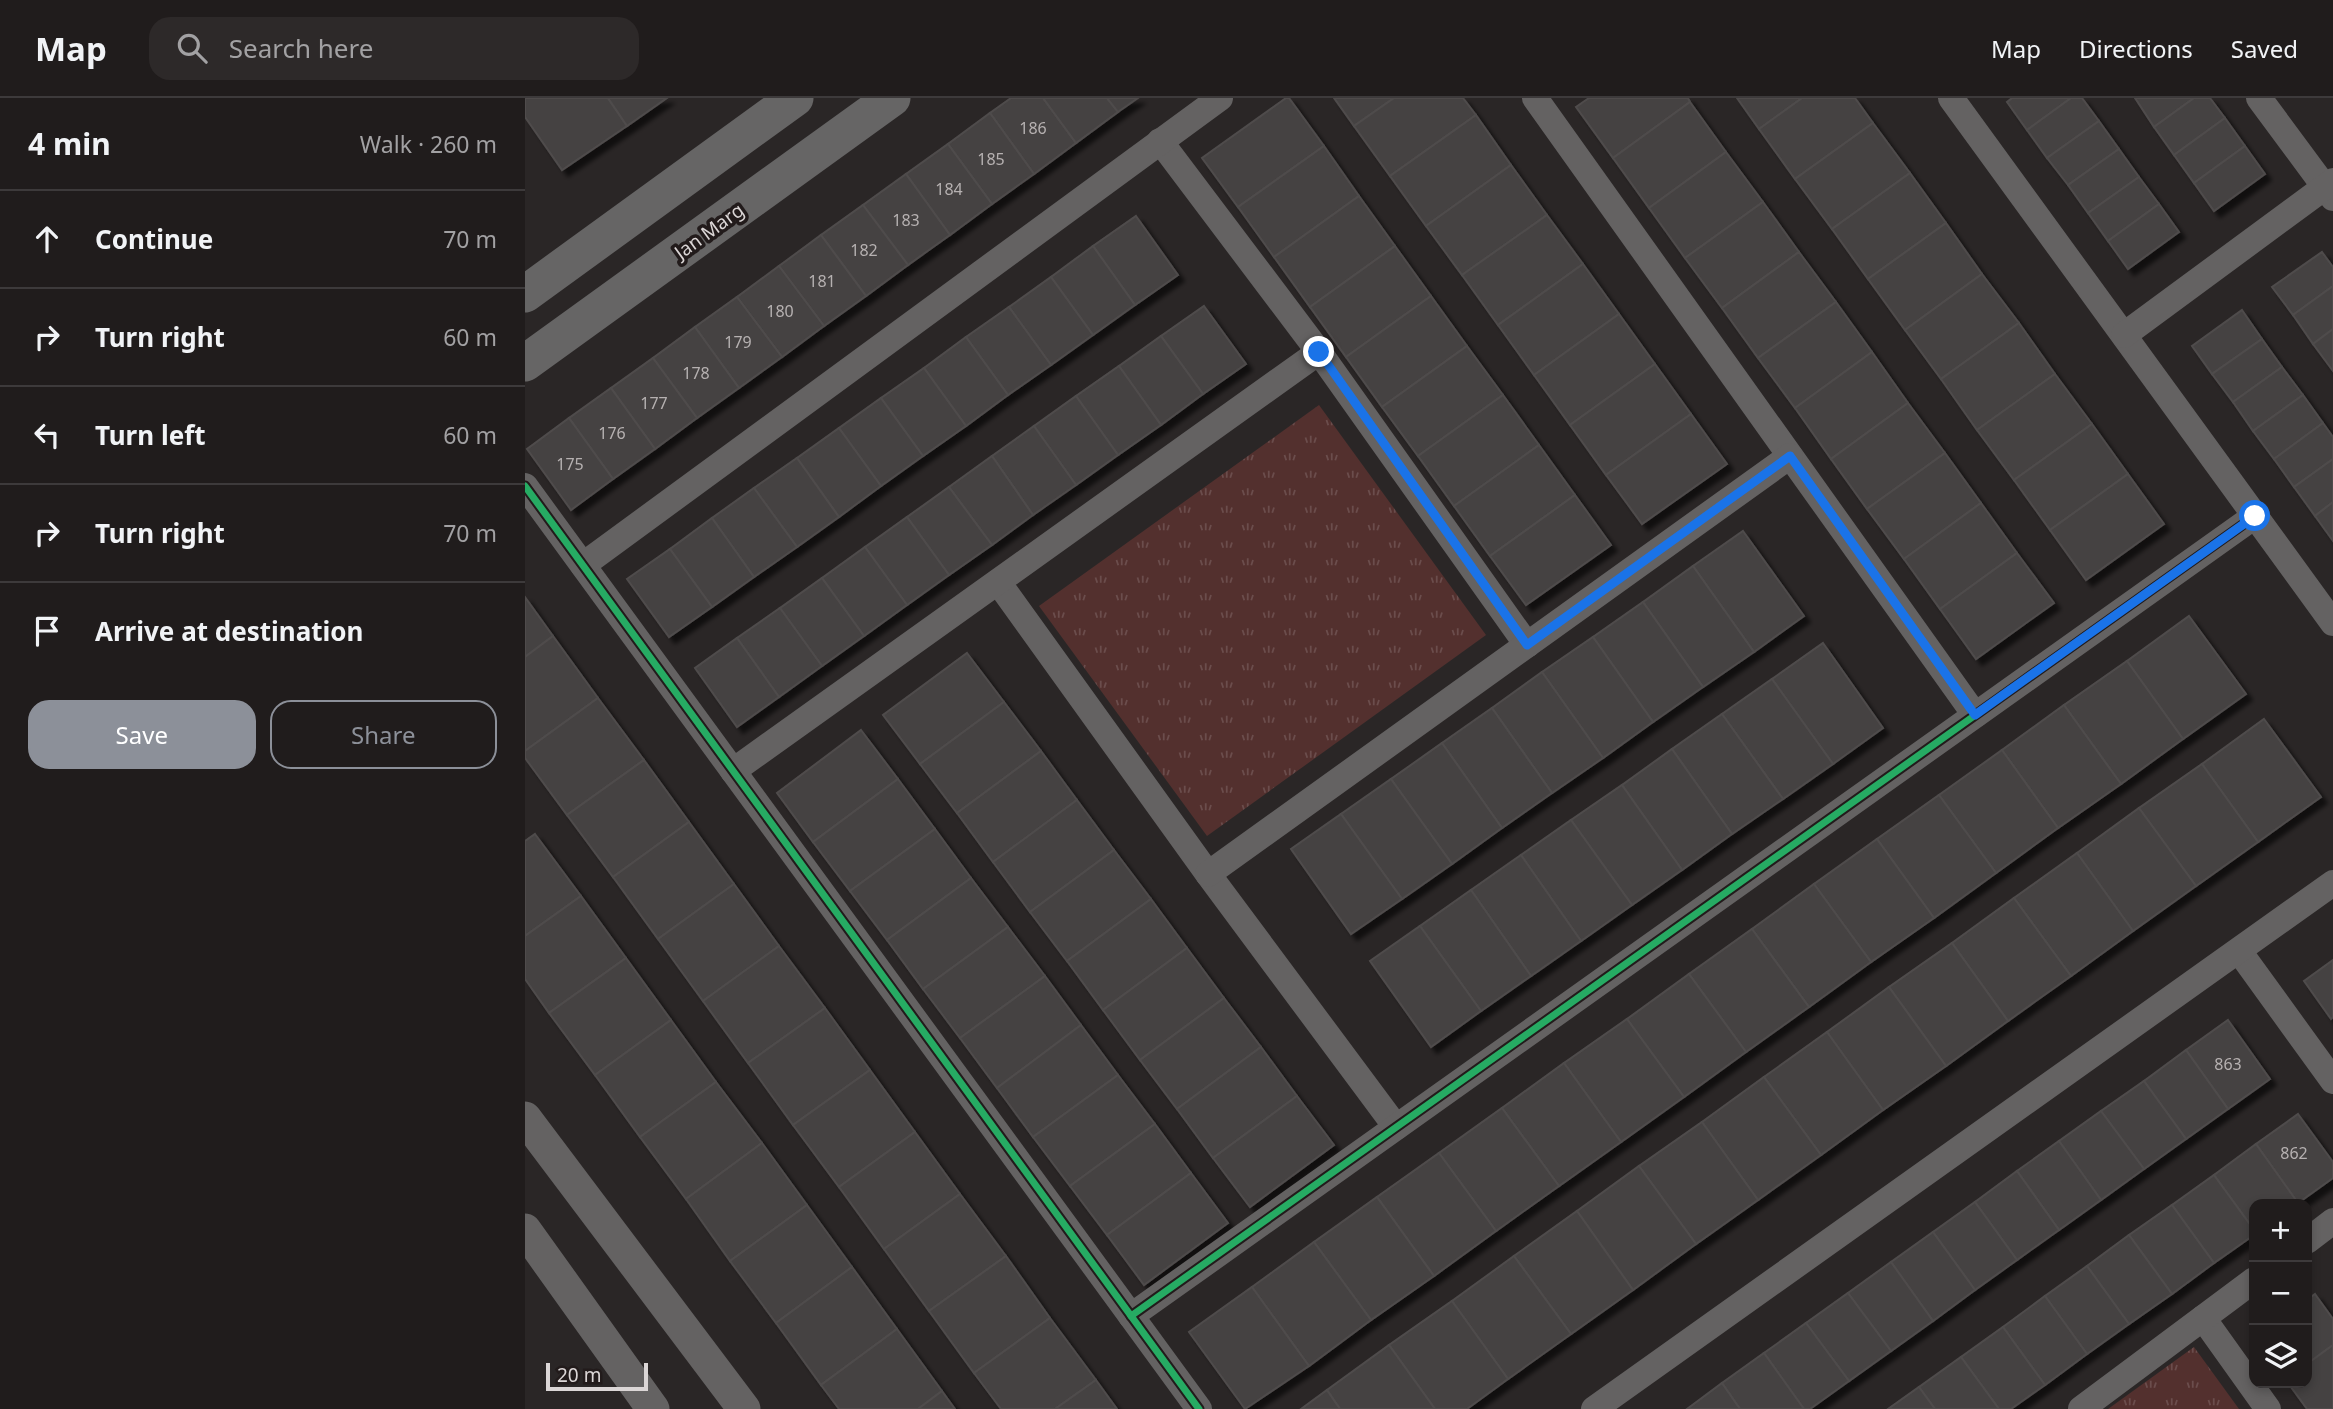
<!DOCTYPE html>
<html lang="en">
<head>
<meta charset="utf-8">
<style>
  :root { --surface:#201c1c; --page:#2d2929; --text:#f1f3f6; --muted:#a2a1a3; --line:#3d3a3b; --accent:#8c9099 }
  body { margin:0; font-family:"Noto Sans",sans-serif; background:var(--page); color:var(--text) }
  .controls { position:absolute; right:21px; bottom:21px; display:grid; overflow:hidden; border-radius:14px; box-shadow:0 4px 10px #0003 }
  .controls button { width:63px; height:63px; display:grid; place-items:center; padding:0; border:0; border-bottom:2px solid var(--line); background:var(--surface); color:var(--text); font:35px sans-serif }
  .scale { position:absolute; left:21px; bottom:18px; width:102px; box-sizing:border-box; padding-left:7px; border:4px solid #dbd6d6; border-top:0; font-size:19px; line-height:24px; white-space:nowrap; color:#dbd6d6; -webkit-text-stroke:5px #221b1b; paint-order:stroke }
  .stop { position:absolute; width:21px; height:21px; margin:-16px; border:5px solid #1a73e8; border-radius:50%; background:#fff }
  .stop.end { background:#1a73e8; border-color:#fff; box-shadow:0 2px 7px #0008 }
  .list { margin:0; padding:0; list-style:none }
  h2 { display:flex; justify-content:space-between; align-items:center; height:91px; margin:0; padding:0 28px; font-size:30px }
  h2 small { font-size:23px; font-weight:400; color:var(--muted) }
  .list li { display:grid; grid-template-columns:46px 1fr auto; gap:21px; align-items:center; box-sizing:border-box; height:98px; padding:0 28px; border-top:2px solid var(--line) }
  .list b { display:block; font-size:26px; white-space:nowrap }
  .list em { font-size:23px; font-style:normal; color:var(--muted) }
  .actions { display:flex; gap:14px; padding:21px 28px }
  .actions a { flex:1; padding:16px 0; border:2px solid var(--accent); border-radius:21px; text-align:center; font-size:24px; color:var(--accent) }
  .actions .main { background:var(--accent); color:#fff }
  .icon { flex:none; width:38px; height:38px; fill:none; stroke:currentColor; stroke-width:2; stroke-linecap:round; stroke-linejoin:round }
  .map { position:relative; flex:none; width:1808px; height:1311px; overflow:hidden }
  header { display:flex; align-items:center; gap:42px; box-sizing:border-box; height:98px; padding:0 35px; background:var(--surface); border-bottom:2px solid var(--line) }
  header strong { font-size:33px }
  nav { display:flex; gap:38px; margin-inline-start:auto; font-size:24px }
  .search { width:490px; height:63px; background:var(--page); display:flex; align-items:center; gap:18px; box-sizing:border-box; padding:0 24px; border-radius:21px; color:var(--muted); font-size:26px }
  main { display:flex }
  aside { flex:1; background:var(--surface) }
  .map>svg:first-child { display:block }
  .grass { fill:url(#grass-tufts) }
  .building { fill:#454242; stroke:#4f4c4c; stroke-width:2; filter:url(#shadow) }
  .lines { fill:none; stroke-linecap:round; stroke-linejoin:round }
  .minor { stroke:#646262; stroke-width:26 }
  .tertiary { stroke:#646262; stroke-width:33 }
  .secondary { stroke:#666565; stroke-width:37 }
  .cycleway-casing { stroke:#221b1b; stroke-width:11 }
  .cycleway { stroke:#26ab63; stroke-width:7 }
  .route { stroke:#1a73e8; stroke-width:9 }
  .labels { text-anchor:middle; stroke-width:7; stroke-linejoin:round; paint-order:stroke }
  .number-label { font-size:16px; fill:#b6b1b1 }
  .street-label { font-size:19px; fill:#dbd6d6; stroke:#221b1b }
</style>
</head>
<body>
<header>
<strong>Map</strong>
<div class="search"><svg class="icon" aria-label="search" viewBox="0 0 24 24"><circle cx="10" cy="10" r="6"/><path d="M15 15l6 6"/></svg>Search here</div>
<nav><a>Map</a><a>Directions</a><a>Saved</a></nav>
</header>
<main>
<aside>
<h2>4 min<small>Walk · 260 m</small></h2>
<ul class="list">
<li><svg class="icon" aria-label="ahead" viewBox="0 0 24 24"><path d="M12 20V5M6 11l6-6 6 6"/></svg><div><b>Continue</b></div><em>70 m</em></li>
<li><svg class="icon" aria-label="right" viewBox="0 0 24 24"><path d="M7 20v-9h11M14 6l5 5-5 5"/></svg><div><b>Turn right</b></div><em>60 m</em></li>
<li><svg class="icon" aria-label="left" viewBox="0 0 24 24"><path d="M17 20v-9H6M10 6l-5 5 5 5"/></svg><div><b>Turn left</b></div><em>60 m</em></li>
<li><svg class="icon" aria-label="right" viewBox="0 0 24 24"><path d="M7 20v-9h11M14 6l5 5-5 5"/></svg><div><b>Turn right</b></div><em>70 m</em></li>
<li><svg class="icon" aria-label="arrive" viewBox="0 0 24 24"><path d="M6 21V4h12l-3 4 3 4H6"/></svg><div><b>Arrive at destination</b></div></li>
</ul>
<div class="actions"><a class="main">Save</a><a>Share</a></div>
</aside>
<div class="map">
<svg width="1808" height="1311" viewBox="0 0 1808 1311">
  <defs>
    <pattern id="grass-tufts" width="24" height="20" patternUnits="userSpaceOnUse" patternTransform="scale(1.75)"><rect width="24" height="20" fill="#53302e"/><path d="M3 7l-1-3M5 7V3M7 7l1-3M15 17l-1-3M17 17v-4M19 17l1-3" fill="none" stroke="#6b4d4c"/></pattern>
    <filter id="shadow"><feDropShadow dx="6" dy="6" stdDeviation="2" flood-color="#0009"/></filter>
  </defs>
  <rect width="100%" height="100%" fill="#2a2626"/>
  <g class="grass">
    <polygon points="794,307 961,537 682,738 514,508"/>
    <polygon points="1669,1249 1714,1311 1583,1311"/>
  </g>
  <g class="building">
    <polygon points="0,0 83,0 102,28 37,72 0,19"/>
    <polygon points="83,0 142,0 102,28"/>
    <polygon points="486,0 518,0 551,45 509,76 465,15"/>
    <polygon points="518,0 582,0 593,14 551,45"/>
    <polygon points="582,0 613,0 593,14"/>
    <polygon points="761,0 764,0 799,48 713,109 677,60"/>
    <polygon points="809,0 869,0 829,28"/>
    <polygon points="869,0 938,0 951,17 865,78 829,28"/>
    <polygon points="1064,0 1163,0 1165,4 1088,60 1051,9"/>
    <polygon points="1212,0 1277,0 1234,31"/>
    <polygon points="1277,0 1330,0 1348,25 1270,81 1234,31"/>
    <polygon points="1487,0 1546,0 1502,32 1482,4"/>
    <polygon points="1546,0 1557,0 1574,23 1522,60 1502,32"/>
    <polygon points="1610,0 1669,0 1629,29"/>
    <polygon points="1669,0 1685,0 1700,20 1649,57 1629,29"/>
    <polygon points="1165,4 1201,54 1124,110 1088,60"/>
    <polygon points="465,15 509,76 467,106 423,46"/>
    <polygon points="951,17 986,67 901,128 865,78"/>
    <polygon points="1700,20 1720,48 1669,85 1649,57"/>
    <polygon points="1574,23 1594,51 1543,87 1522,60"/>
    <polygon points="1348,25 1385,75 1307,131 1270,81"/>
    <polygon points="423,46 467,106 425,137 381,76"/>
    <polygon points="799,48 834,98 749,159 713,109"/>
    <polygon points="1720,48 1740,76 1689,113 1669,85"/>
    <polygon points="1594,51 1614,79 1563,115 1543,87"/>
    <polygon points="1201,54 1238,104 1160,160 1124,110"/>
    <polygon points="986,67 1022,117 937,177 901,128"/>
    <polygon points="1385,75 1421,125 1343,181 1307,131"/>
    <polygon points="381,76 425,137 383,167 338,107"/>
    <polygon points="1614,79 1634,106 1583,143 1563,115"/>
    <polygon points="834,98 870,148 785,209 749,159"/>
    <polygon points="1238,104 1274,154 1197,210 1160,160"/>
    <polygon points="1634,106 1654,134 1603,171 1583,143"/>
    <polygon points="338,107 383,167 341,198 296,137"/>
    <polygon points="1022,117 1058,166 973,227 937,177"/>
    <polygon points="611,118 653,177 610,207 568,148"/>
    <polygon points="1421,125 1457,176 1380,232 1343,181"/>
    <polygon points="296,137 341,198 299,228 254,168"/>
    <polygon points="568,148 610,207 568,237 526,179"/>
    <polygon points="870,148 906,198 821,259 785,209"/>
    <polygon points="1274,154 1311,204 1233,260 1197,210"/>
    <polygon points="1797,154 1808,169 1808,188 1768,217 1747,189"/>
    <polygon points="1058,166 1094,216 1009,277 973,227"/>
    <polygon points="254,168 299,228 257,259 212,199"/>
    <polygon points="1457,176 1494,225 1416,281 1380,232"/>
    <polygon points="526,179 568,237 526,267 484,209"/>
    <polygon points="1808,188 1808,231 1788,246 1768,217"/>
    <polygon points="906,198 942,248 857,309 821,259"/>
    <polygon points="212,199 257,259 214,290 170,229"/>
    <polygon points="1311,204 1347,254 1270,310 1233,260"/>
    <polygon points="679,208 721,266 678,296 636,238"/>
    <polygon points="484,209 526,267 483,297 441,239"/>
    <polygon points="1717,212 1737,241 1687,276 1667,248"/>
    <polygon points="1094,216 1130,266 1045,327 1009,277"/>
    <polygon points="1494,225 1530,276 1452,332 1416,281"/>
    <polygon points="170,229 214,290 172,320 128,260"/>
    <polygon points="1808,231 1808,273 1788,246"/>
    <polygon points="636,238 678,296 636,327 594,268"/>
    <polygon points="441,239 483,297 441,328 399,270"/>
    <polygon points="1737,241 1757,269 1708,304 1687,276"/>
    <polygon points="942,248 978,297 893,358 857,309"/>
    <polygon points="1347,254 1383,305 1306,361 1270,310"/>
    <polygon points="128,260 172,320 130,351 86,290"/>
    <polygon points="1130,266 1166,316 1081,377 1045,327"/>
    <polygon points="594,268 636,327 593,357 551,298"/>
    <polygon points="1757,269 1778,297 1728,333 1708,304"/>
    <polygon points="399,270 441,328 398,358 356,300"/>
    <polygon points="1530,276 1567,326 1489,382 1452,332"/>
    <polygon points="86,290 130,351 88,381 44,320"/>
    <polygon points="978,297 1014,347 929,408 893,358"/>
    <polygon points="1778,297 1798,325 1749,361 1728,333"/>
    <polygon points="551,298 593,357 551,387 509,328"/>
    <polygon points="356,300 398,358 356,388 314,330"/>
    <polygon points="1383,305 1420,355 1342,411 1306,361"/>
    <polygon points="1166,316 1202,366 1117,426 1081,377"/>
    <polygon points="44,320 88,381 46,412 2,351"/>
    <polygon points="1798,325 1808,339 1808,361 1769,389 1749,361"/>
    <polygon points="1567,326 1603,376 1525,432 1489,382"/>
    <polygon points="509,328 551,387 508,417 467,358"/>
    <polygon points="314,330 356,388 314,419 272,360"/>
    <polygon points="1014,347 1050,397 965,458 929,408"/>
    <polygon points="1420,355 1456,405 1379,461 1342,411"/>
    <polygon points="467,358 508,417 467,447 424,389"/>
    <polygon points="272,360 314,419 272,449 229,390"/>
    <polygon points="1808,361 1808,404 1790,418 1769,389"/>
    <polygon points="1603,376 1639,426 1561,482 1525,432"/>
    <polygon points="424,389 467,447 424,477 382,419"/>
    <polygon points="229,390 272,449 229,479 187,420"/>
    <polygon points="1050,397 1086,447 1001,507 965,458"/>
    <polygon points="1808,404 1808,443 1790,418"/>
    <polygon points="1456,405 1492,455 1415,511 1379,461"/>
    <polygon points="382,419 424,477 382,507 340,449"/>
    <polygon points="187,420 229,479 187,509 145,451"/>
    <polygon points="1218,433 1279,518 1229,554 1168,468"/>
    <polygon points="340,449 382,507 339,538 297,480"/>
    <polygon points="145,451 187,509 144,539 102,481"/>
    <polygon points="1492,455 1529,505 1451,561 1415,511"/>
    <polygon points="1168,468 1229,554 1178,589 1118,504"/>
    <polygon points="297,480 339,538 297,568 255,510"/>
    <polygon points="0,499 28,538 0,559"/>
    <polygon points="1118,504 1178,589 1128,624 1068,539"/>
    <polygon points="255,510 297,568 254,599 212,540"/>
    <polygon points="1664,518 1721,596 1658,641 1602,563"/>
    <polygon points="28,538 73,600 0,653 0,559"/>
    <polygon points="1068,539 1128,624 1078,660 1017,574"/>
    <polygon points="212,540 254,599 212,629 170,570"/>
    <polygon points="1298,545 1358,630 1308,666 1247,581"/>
    <polygon points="442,555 479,604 395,666 358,617"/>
    <polygon points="1602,563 1658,641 1596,686 1539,607"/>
    <polygon points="1017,574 1078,660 1027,695 967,610"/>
    <polygon points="1247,581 1308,666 1258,701 1197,616"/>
    <polygon points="73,600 119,662 42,717 0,660 0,653"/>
    <polygon points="479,604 516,653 432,715 395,666"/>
    <polygon points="1539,607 1596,686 1533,730 1477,652"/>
    <polygon points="967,610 1027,695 977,730 917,645"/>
    <polygon points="1197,616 1258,701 1207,736 1147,651"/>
    <polygon points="1739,621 1796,699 1733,744 1677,666"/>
    <polygon points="336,632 373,681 288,744 252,695"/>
    <polygon points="917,645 977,730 927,766 866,681"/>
    <polygon points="1147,651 1207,736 1157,772 1097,687"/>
    <polygon points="1477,652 1533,730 1471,775 1414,697"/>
    <polygon points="516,653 552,702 468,764 432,715"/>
    <polygon points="119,662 164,724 88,779 42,717"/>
    <polygon points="1677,666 1733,744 1671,788 1614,710"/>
    <polygon points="373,681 410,731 325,793 288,744"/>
    <polygon points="866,681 927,766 877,801 816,716"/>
    <polygon points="1097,687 1157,772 1107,807 1046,722"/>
    <polygon points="1414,697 1471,775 1409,820 1352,741"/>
    <polygon points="552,702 589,752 505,814 468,764"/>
    <polygon points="1614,710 1671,788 1608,833 1552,755"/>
    <polygon points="816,716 877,801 826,836 766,751"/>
    <polygon points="1046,722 1107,807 1056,843 996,757"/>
    <polygon points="164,724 209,786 133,841 88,779"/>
    <polygon points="410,731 446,780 362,842 325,793"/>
    <polygon points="10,736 56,798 0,838 0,743"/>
    <polygon points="1352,741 1409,820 1346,864 1289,786"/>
    <polygon points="589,752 626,801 542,863 505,814"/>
    <polygon points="1552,755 1608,833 1546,878 1489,800"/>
    <polygon points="996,757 1056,843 1006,878 946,792"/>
    <polygon points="446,780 483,829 398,891 362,842"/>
    <polygon points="209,786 254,848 178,903 133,841"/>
    <polygon points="1289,786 1346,864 1284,909 1227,831"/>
    <polygon points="946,792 1006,878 956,913 895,828"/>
    <polygon points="56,798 101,860 24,915 0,881 0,838"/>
    <polygon points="1489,800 1546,878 1483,923 1427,845"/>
    <polygon points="626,801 662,850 578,912 542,863"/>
    <polygon points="895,828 956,913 906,949 845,863"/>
    <polygon points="483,829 520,878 435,940 398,891"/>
    <polygon points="1227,831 1284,909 1221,954 1164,876"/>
    <polygon points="1427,845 1483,923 1421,968 1364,889"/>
    <polygon points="254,848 300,910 223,965 178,903"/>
    <polygon points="662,850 699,900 615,962 578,912"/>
    <polygon points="101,860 146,922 70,977 24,915"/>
    <polygon points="1808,862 1808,919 1806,921 1779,883"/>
    <polygon points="1164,876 1221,954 1159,999 1102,921"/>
    <polygon points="520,878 556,927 472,990 435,940"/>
    <polygon points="1364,889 1421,968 1358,1012 1302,934"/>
    <polygon points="699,900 736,949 652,1011 615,962"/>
    <polygon points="300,910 345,972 268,1027 223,965"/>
    <polygon points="1102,921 1159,999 1096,1044 1039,965"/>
    <polygon points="146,922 191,984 115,1039 70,977"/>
    <polygon points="1703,922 1745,981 1703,1011 1661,952"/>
    <polygon points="556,927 593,977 508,1039 472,990"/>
    <polygon points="1302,934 1358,1012 1296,1057 1239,979"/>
    <polygon points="736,949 772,998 688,1060 652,1011"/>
    <polygon points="1661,952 1703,1011 1661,1041 1619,983"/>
    <polygon points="1039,965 1096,1044 1034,1088 977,1010"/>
    <polygon points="345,972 390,1034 314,1089 268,1027"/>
    <polygon points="593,977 630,1026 545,1088 508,1039"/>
    <polygon points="1239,979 1296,1057 1233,1102 1177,1024"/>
    <polygon points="1619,983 1661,1041 1619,1071 1576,1013"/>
    <polygon points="191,984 237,1045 161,1101 115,1039"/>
    <polygon points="772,998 809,1047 725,1109 688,1060"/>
    <polygon points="977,1010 1034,1088 971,1133 914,1055"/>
    <polygon points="1576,1013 1619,1071 1576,1102 1534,1043"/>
    <polygon points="1773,1016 1808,1064 1808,1080 1773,1105 1731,1046"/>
    <polygon points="1177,1024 1233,1102 1171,1146 1114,1068"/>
    <polygon points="630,1026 666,1075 582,1137 545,1088"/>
    <polygon points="390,1034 435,1096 359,1151 314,1089"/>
    <polygon points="1534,1043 1576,1102 1534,1132 1492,1073"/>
    <polygon points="237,1045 282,1107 205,1163 161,1101"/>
    <polygon points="1731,1046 1773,1105 1729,1106 1729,1132 1689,1077"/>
    <polygon points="914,1055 971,1133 909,1178 852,1099"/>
    <polygon points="1114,1068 1171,1146 1108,1192 1052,1113"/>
    <polygon points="1492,1073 1534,1132 1492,1162 1450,1104"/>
    <polygon points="666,1075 703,1125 619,1187 582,1137"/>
    <polygon points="1689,1077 1729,1132 1729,1137 1689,1165 1647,1107"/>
    <polygon points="435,1096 481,1158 404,1213 359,1151"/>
    <polygon points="852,1099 909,1178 846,1222 789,1144"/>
    <polygon points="1450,1104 1492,1162 1450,1192 1408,1134"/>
    <polygon points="282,1107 327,1169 251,1225 205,1163"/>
    <polygon points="1647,1107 1689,1165 1647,1196 1604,1137"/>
    <polygon points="1052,1113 1108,1192 1046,1236 989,1158"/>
    <polygon points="1408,1134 1450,1192 1408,1223 1366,1164"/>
    <polygon points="1604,1137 1647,1196 1604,1226 1562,1168"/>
    <polygon points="789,1144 846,1222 784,1268 727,1189"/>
    <polygon points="481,1158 525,1220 449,1275 404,1213"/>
    <polygon points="989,1158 1046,1236 983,1281 927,1203"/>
    <polygon points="1366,1164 1408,1223 1366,1253 1323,1195"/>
    <polygon points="1562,1168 1604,1226 1562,1256 1520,1198"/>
    <polygon points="327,1169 372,1231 296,1287 251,1225"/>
    <polygon points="727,1189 784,1268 720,1311 664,1234"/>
    <polygon points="1323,1195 1366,1253 1324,1283 1281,1225"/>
    <polygon points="1790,1196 1808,1221 1808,1247 1782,1266 1782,1202"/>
    <polygon points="1520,1198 1562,1256 1520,1287 1478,1229"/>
    <polygon points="927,1203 983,1281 942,1311 910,1311 864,1247"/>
    <polygon points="525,1220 571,1282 530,1311 476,1311 449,1275"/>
    <polygon points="1281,1225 1324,1283 1285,1311 1279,1311 1239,1255"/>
    <polygon points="1478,1229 1520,1287 1486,1311 1474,1311 1436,1259"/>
    <polygon points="372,1231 417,1293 393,1311 314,1311 296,1287"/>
    <polygon points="864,1247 910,1311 815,1311 802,1292"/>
    <polygon points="1808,1247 1808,1311 1782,1311 1763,1285 1782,1285 1782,1266"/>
    <polygon points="1239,1255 1279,1311 1215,1311 1197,1285"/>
    <polygon points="1436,1259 1474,1311 1410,1311 1394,1289"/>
    <polygon points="571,1282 592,1311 530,1311"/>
    <polygon points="1197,1285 1215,1311 1162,1311"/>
    <polygon points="1394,1289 1410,1311 1363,1311"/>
    <polygon points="802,1292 815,1311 776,1311"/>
    <polygon points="417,1293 430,1311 393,1311"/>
  </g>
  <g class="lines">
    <g class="minor">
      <polyline points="1010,0 1450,617"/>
      <polyline points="1426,0 1808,525"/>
      <polyline points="1734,0 1808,100"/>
      <polyline points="635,43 794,254 1002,547"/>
      <polyline points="1599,237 1808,83"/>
      <polyline points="0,388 674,1311"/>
      <polyline points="58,467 695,0"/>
      <polyline points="473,484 683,776 871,1029"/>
      <polyline points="208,673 794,254"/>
      <polyline points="683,776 1265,358"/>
      <polyline points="1714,853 1808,983"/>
      <polyline points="1782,1143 1808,1123"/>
      <polyline points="606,1218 1730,418"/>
      <polyline points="1678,1220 1743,1311"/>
      <polyline points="1069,1311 1808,785"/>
      <polyline points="1556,1311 1729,1182"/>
    </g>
    <g class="tertiary">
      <polyline points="0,1020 219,1311"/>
      <polyline points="0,1132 128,1311"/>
    </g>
    <g class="secondary">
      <polyline points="0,196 270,0"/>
      <polyline points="0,265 367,0"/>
    </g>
    <defs>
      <g id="cycleway">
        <polyline points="0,388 674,1311"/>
        <polyline points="606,1218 1730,418"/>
      </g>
    </defs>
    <use href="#cycleway" class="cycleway-casing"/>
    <use href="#cycleway" class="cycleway"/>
  </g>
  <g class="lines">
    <polyline class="route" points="794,254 1002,547 1265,358 1450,617 1730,418"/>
  </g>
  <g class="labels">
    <g class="number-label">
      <text x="508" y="36">186</text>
      <text x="466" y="67">185</text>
      <text x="424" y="97">184</text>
      <text x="381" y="128">183</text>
      <text x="339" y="158">182</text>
      <text x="297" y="189">181</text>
      <text x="255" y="219">180</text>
      <text x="213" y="250">179</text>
      <text x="171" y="281">178</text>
      <text x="129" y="311">177</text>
      <text x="87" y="341">176</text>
      <text x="45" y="372">175</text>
      <text x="1703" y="972">863</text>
      <text x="1769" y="1061">862</text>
    </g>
    <g class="street-label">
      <text transform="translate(184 133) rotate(-36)" y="7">Jan Marg</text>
    </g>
  </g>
</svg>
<div class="controls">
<button>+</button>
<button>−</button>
<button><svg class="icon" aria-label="layers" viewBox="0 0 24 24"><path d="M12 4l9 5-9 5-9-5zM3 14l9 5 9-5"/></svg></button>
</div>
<div class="scale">20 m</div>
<div class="stop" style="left:1730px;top:418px"></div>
<div class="stop end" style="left:794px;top:254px"></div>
</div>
</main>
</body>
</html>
